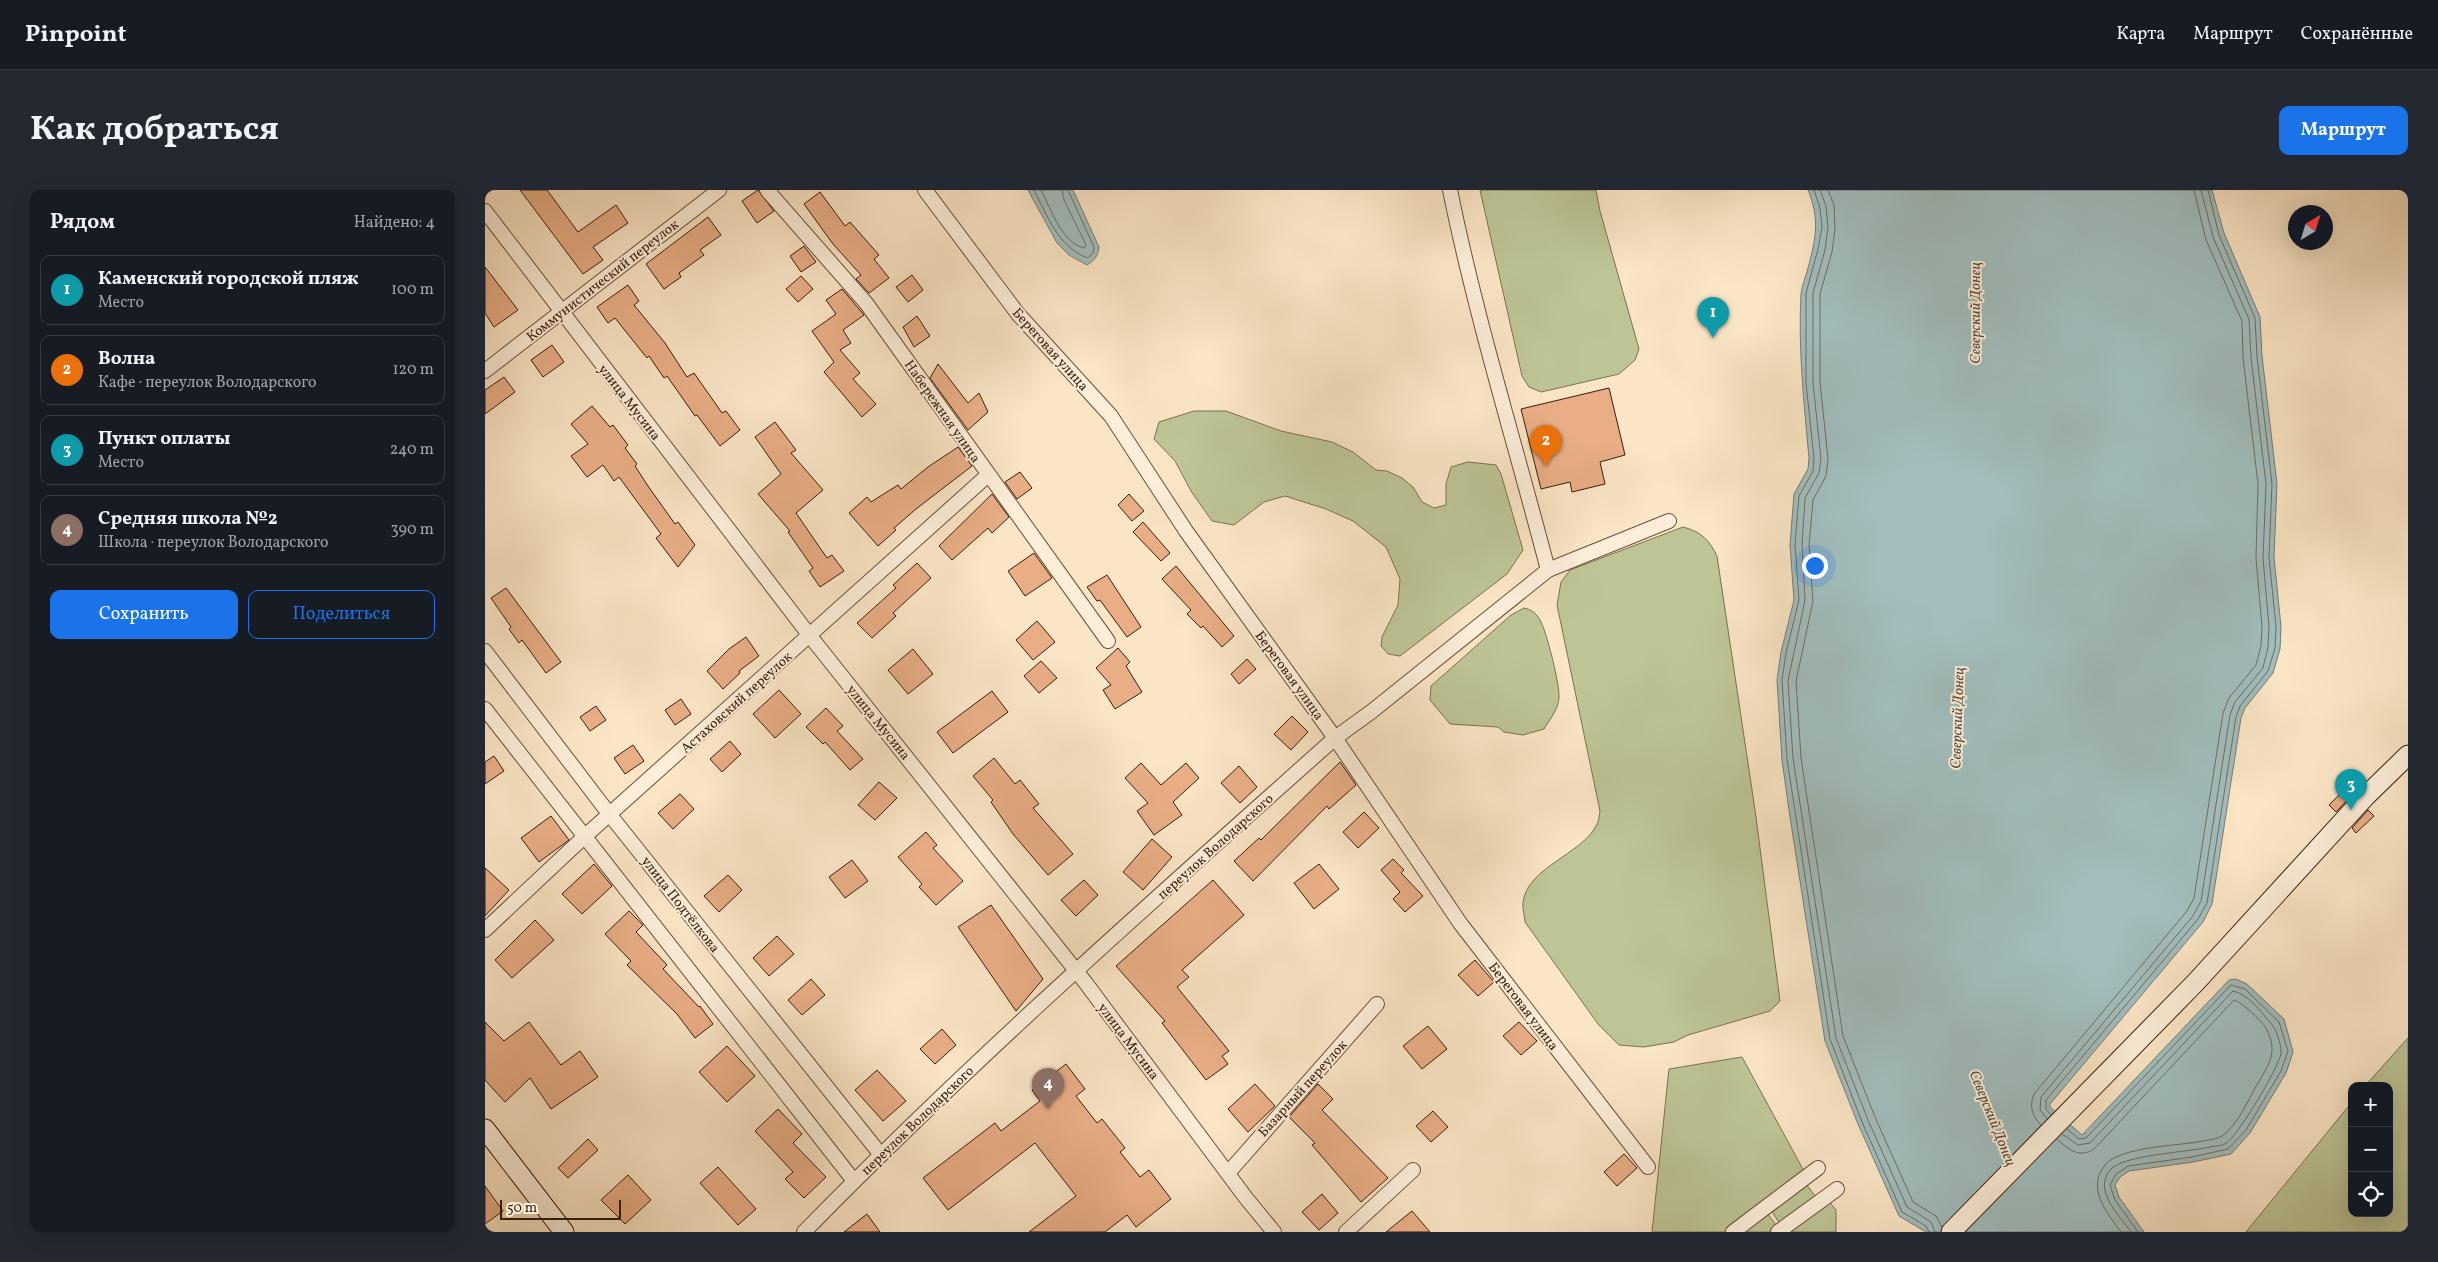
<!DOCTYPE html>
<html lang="ru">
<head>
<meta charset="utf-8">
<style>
  :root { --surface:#171b24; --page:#242831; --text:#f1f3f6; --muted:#9ea1a6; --line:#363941; --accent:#1a73e8 }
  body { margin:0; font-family:Vollkorn,serif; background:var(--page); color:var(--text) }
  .controls { position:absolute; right:15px; bottom:15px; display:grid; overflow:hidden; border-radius:10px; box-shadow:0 5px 20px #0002 }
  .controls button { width:45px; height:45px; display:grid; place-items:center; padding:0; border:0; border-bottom:1px solid var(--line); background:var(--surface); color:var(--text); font:25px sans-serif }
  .compass { position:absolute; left:1803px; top:15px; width:45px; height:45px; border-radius:50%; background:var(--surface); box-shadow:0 5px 20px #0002; rotate:38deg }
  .scale { position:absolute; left:15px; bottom:12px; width:121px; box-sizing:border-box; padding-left:5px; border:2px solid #3a1d0b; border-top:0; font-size:14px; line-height:18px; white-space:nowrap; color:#3a1d0b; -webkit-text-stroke:4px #fceed9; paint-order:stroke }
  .you { position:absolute; left:1329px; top:375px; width:18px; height:18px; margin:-12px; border:4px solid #fff; border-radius:50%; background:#1a73e8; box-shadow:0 0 0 8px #1a73e833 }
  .badge { display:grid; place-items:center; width:32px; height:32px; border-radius:50%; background:var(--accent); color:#fff; font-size:16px; font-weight:700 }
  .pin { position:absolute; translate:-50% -41px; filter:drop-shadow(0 1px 2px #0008) }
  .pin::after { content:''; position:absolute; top:26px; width:18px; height:15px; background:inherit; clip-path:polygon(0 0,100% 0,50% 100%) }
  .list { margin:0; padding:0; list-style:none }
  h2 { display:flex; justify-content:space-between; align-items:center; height:65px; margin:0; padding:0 20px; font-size:21px }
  h2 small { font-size:16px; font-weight:400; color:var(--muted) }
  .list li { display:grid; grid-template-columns:32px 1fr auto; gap:15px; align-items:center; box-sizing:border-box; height:70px; margin:0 10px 10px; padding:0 10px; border:1px solid var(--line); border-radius:10px }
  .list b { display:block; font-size:19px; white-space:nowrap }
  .list p { margin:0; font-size:16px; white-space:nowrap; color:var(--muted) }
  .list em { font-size:16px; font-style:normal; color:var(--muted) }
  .actions { display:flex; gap:10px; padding:15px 20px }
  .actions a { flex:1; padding:11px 0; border:1px solid var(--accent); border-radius:10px; text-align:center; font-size:18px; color:var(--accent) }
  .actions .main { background:var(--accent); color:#fff }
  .icon { flex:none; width:28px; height:28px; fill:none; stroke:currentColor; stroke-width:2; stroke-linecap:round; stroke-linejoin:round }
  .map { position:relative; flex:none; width:1923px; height:1042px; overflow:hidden; border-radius:10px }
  header { display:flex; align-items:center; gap:30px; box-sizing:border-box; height:70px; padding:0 25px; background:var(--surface); border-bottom:1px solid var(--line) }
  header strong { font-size:24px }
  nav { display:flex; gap:28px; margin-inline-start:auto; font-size:18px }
  .intro { display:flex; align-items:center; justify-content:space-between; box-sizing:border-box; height:120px; padding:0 30px }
  h1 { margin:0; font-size:35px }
  .button { padding:12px 22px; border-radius:10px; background:var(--accent); color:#fff; font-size:18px; font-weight:700 }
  main { display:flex; gap:30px; padding:0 30px }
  aside { flex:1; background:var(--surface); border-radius:10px; box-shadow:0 5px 20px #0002 }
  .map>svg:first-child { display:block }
  .green { fill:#bdc596; stroke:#7c7150 }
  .water { fill:#a1bdbd; stroke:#787d76 }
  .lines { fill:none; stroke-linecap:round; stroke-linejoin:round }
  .shore { stroke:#6e6d64; stroke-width:1 }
  .building { fill:#e9ae86; stroke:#3a1d0b }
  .street-casing { stroke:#6a4f3a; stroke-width:16 }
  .secondary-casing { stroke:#3a1d0b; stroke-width:21 }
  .street { stroke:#fceed9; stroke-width:14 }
  .secondary { stroke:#fceed9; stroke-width:19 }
  .labels { text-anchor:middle; stroke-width:4; stroke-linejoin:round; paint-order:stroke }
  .street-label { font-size:14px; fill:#3a1d0b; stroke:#fceed9 }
  .water-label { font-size:15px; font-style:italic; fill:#594d40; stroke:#fceed9 }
</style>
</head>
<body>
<header>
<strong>Pinpoint</strong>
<nav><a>Карта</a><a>Маршрут</a><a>Сохранённые</a></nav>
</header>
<div class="intro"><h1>Как добраться</h1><a class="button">Маршрут</a></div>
<main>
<aside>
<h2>Рядом<small>Найдено: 4</small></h2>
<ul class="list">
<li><span class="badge" style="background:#0f9aa8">1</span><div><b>Каменский городской пляж</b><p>Место</p></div><em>100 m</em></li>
<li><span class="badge" style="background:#e8710a">2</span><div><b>Волна</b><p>Кафе · переулок Володарского</p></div><em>120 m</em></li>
<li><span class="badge" style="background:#0f9aa8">3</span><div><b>Пункт оплаты</b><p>Место</p></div><em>240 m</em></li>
<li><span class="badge" style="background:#8d6e63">4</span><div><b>Средняя школа №2</b><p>Школа · переулок Володарского</p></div><em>390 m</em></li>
</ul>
<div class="actions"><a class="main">Сохранить</a><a>Поделиться</a></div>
</aside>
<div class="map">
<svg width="1923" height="1042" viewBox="0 0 1923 1042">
  <rect width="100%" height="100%" fill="#fae5c5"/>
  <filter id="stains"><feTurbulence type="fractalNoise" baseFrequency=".004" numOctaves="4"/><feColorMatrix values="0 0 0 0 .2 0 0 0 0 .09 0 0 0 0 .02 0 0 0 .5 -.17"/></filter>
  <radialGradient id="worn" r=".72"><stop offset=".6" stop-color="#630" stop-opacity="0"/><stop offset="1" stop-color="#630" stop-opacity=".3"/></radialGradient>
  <g class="green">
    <polygon points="995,0 1111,0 1115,21 1154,159 1150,170 1134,184 1056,202 1044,197 1037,186"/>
    <polygon points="709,221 741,221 796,241 847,252 868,262 891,280 902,281 917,288 928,297 937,312 949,318 961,315 961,294 966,277 983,272 1011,275 1016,284 1038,360 1022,384 915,466 903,464 896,456 897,447 913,415 915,389 901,357 868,331 841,319 800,306 779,312 749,335 727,331 706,301 690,271 669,249 674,232"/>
    <path d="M 1198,337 C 1217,342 1224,350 1232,366 L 1270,620 L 1295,811 L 1285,821 L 1203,845 L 1189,852 L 1159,857 L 1134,855 L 1113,834 L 1040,732 C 1040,726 1037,719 1038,713 C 1041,678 1097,664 1111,636 C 1114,632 1114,626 1115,621 L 1072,415 L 1076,392 L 1085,380 Z"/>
    <path d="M 1039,418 C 1048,420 1052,424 1056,432 C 1062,444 1075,495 1074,508 C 1073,520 1065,529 1059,539 L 1038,545 L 1019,542 L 1013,537 L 965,534 L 945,510 L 946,496 L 1026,425 Z"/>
    <polygon points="1923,848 1923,1042 1761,1042 1867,912 1867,1023 1904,1023 1904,896 1880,896"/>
    <polygon points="1257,867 1320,983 1242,1042 1167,1042 1184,879"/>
    <polygon points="1321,994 1331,1007 1295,1034 1286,1020"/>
    <polygon points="1342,1009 1351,1020 1351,1042 1297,1042"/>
    <polygon points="1282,1023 1292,1036 1284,1042 1257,1042"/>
  </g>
  <g class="water">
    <path d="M 543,0 L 588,0 L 614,57 C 613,66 610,70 602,75 L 584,65 L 572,53 Z"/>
    <path d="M 1323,0 L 1727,0 L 1739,43 L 1775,127 L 1777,166 L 1792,294 L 1789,367 L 1796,437 L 1795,459 L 1788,483 L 1760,518 L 1756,528 L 1727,714 L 1718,732 L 1565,914 L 1565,917 L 1597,945 L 1744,790 L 1751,789 L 1762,794 L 1799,829 L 1808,862 L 1801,883 L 1765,943 L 1746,964 L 1708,972 L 1644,981 L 1635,987 L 1630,995 L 1634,1007 L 1659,1042 L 1441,1042 L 1414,1026 L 1373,934 L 1340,851 L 1305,627 L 1297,570 L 1292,490 L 1296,462 L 1309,410 L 1305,355 L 1309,304 L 1323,279 L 1324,268 C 1319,213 1313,159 1316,104 C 1317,95 1321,86 1323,78 C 1331,48 1335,30 1323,0 Z"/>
  </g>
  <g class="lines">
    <g class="shore">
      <path d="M 549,0 C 563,27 573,57 603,68 L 608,63 L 609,57 L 583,0"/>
      <path d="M 556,0 C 566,19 577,53 599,58 L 601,55 L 579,10 L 577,0"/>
      <polyline points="1329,0 1335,18 1337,37 1333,59 1321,103 1321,193 1329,268 1328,281 1314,306 1310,355 1314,410 1301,463 1297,490 1302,569 1345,849 1377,932 1417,1022 1441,1036 1444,1042"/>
      <polyline points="1335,0 1341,16 1343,37 1340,60 1328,103 1328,193 1336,269 1334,283 1320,308 1317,355 1320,410 1303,491 1308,568 1351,848 1383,930 1422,1017 1446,1032 1450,1042"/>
      <polyline points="1343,0 1349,15 1350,39 1347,62 1335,104 1335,192 1343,269 1341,286 1328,310 1324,355 1328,411 1311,491 1316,568 1358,846 1390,927 1428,1012 1451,1026 1457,1037"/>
      <polyline points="1566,925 1561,919 1561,910 1713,729 1722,713 1751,527 1755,516 1783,481 1790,458 1791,437 1784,367 1787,294 1772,167 1770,128 1734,45 1723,0"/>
      <polyline points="1562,929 1555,920 1556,907 1708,726 1716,711 1745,525 1750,512 1778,478 1783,457 1784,437 1778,368 1781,294 1766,168 1764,129 1728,47 1716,0"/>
      <path d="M 1556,935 C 1547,926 1544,916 1549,904 L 1702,721 L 1709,708 L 1738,523 L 1744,508 L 1771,475 L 1776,456 L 1777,437 L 1771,368 L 1773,294 L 1758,168 L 1757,131 L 1721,50 L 1709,0"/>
      <polyline points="1582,939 1594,949 1601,948 1746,795 1760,799 1794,832 1803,861 1796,881 1761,940 1743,959 1707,967 1643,976 1631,984 1625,995 1630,1010 1653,1042"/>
      <path d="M 1577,944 L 1593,955 L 1605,953 L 1748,801 C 1763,804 1775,821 1785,832 C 1791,838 1797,856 1796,864 C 1792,880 1754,945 1740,954 C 1736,956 1730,956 1725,957 C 1704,962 1639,965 1626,979 C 1607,1000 1634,1025 1646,1042"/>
      <path d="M 1572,949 C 1583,959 1594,969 1609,959 L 1749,810 C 1757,812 1779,833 1782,840 C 1793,863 1784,874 1773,893 C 1763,910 1753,935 1737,946 C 1732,949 1724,950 1718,951 C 1694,956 1636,956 1620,975 C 1601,998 1622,1023 1636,1042"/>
    </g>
  </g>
  <g class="building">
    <polygon points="35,0 62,0 93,42 131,15 143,33 108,57 118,70 98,84"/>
    <polygon points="273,0 289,21 272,33 257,11"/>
    <polygon points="335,2 360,36 365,32 394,65 389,69 404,88 384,103 371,89 376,85 348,54 319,14"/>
    <polygon points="223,27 236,45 215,60 219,65 194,83 196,87 179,99 161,74"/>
    <polygon points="319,56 331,72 316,82 305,66"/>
    <polygon points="0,77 33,120 9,137 0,123"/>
    <polygon points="427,85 438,100 423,112 411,97"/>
    <polygon points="316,86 328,99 313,112 301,99"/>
    <polygon points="143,95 154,111 149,115 180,153 202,187 209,183 237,223 241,221 255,240 235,256 212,225 210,226 182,186 179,188 164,166 162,168 130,128 123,133 112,117"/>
    <polygon points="357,99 379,125 358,140 366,153 355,160 375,183 368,189 391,214 377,227 339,182 349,172 327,141 351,124 341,110"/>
    <polygon points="432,126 445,146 429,157 418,137"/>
    <polygon points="67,155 79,172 58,187 46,170"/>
    <polygon points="453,174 483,213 494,203 503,222 483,240 445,188"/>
    <polygon points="19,187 30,202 0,224 0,200"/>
    <polygon points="1124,198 1140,265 1115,272 1120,294 1087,302 1085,292 1056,299 1036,219"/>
    <polygon points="107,216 125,237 128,235 143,255 140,258 152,274 150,276 163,296 190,334 193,332 210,355 193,377 171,348 176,344 134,287 129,291 118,275 102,287 86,266 103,254 86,234"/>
    <polygon points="290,232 311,260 306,263 338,300 311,323 342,368 347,365 359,381 335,397 324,381 328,378 303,342 305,341 273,304 296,284 270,247"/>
    <polygon points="473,257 487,276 431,319 409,338 411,340 393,356 364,323 382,307 386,312 413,295 416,299 443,277"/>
    <polygon points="535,282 547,298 532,309 520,292"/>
    <polygon points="507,304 524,327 507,343 503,338 467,370 454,356"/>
    <polygon points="644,304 659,321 647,331 633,315"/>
    <polygon points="658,332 685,363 676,371 648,342"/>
    <polygon points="549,363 567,388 540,406 523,381"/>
    <polygon points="432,373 446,388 408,423 411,426 387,448 372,433 411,398 408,395"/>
    <polygon points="691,376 749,446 737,457 718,436 716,438 702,424 706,420 677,389"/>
    <polygon points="622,385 656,437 642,447 615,410 612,411 602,397"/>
    <polygon points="21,398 76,472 61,483 37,450 34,453 24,439 26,437 6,408"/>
    <polygon points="552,431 570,452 548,470 531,450"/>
    <polygon points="261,447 274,466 254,481 255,483 238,499 222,481 244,459"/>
    <polygon points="633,458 645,472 641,476 657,502 630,519 618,500 626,495 611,478"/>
    <polygon points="428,459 448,484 423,504 403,480"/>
    <polygon points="762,469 771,479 754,494 746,484"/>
    <polygon points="556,471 572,488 554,503 539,486"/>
    <polygon points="294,500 316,524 290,548 268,524"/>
    <polygon points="507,501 523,522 468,563 452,542"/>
    <polygon points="196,509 206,524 190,535 180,520"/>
    <polygon points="111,516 121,530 105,541 95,527"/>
    <polygon points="341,518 358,536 352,541 378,569 365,580 340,552 338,554 321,537"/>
    <polygon points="807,526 823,542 806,560 789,544"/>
    <polygon points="245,551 256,564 237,582 225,569"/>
    <polygon points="148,555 159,571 140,584 129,568"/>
    <polygon points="9,566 19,581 0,594 0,572"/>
    <polygon points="509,568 530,594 535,590 554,614 548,618 588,664 563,685 528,644 506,612 508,610 488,586"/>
    <polygon points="855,572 871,595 844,619 842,616 768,691 749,671 774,648 776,650"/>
    <polygon points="656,573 676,595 701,573 714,588 688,612 697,625 669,645 652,621 663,613 640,588"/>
    <polygon points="754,576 772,597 755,613 736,593"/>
    <polygon points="394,592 412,608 390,630 373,615"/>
    <polygon points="1861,598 1868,604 1851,622 1844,615"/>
    <polygon points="195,604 209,619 188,639 173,623"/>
    <polygon points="1883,620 1889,626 1871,643 1867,638"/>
    <polygon points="879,622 894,638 873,658 858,642"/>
    <polygon points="66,626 84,650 54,672 36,648"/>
    <polygon points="441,642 452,655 448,658 478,691 451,715 434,697 437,694 413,667"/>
    <polygon points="667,649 687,667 658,700 638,682"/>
    <polygon points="908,669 919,680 916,683 938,706 920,722 908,709 915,702 896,680"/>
    <polygon points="367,670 383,691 360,708 344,687"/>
    <polygon points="109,674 127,696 97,724 77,704"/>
    <polygon points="834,674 854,699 829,719 809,693"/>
    <polygon points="0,678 24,700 0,726"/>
    <polygon points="243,685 257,700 234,722 219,706"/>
    <polygon points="599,690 613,705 591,726 576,710"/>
    <polygon points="728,690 759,725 697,780 704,787 692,797 744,861 737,866 743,874 721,890 677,833 680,831 631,776"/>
    <polygon points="506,715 558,789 531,821 473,737"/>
    <polygon points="144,721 158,735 151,742 182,775 178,779 214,817 215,816 228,834 210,848 192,824 142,775 146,771 120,744"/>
    <polygon points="50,730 69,750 27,788 10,770"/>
    <polygon points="292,746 309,764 284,786 268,768"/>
    <polygon points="990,770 1009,792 993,806 973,785"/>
    <polygon points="326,789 340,805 317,825 303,810"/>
    <polygon points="0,832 19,851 44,832 76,875 95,861 113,887 66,919 45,888 20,912 0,890"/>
    <polygon points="1034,832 1052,851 1036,865 1018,846"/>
    <polygon points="943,836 962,859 937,879 918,856"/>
    <polygon points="457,839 471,855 450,874 435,859"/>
    <polygon points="242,856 270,886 242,912 214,882"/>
    <polygon points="581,874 600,899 591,906 612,933 617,929 640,958 635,962 655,987 664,980 686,1009 651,1037 642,1025 620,1042 544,1042 591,1006 550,953 463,1020 438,988 510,933 516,941 555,911 547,900"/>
    <polygon points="392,880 421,911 398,931 370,900"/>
    <polygon points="770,894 790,916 763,942 743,919"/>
    <polygon points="833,894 848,909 837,920 903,988 876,1012 827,955 830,953 804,927"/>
    <polygon points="293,919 317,944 308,953 341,987 319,1008 300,989 308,982 270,941"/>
    <polygon points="948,921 963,937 946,952 931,936"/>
    <polygon points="103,949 113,960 83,988 73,978"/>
    <polygon points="1139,964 1152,978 1132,996 1119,982"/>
    <polygon points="233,977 271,1019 253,1035 215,993"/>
    <polygon points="143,985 166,1010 140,1034 116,1010"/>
    <polygon points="0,996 18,1021 0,1034"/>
    <polygon points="837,1004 853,1023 834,1040 817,1022"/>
    <polygon points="927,1021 945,1042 901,1042"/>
    <polygon points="382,1024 395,1042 359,1042"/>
  </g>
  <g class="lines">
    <defs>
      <g id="street">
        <polyline points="282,0 381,113 623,451"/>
        <polyline points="440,0 533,124 626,226 701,341 850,548 975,733 1163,977"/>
        <path d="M 965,0 C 991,128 1030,253 1063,380"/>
        <polyline points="0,21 325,446 600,792 761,1008 789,1042"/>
        <polyline points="0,181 234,0"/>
        <polyline points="0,461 125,625 396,965"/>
        <polyline points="0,519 369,991"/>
        <polyline points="0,740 99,647 503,285"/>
        <polyline points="743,983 892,814"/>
        <path d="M 319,1042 C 488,869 670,709 850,548 L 886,522 L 1063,380 L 1184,331"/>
        <polyline points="861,1042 928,980"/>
        <polyline points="1248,1042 1333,978"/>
        <polyline points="1293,1042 1352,999"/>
      </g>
      <g id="secondary">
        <polyline points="0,939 79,1042"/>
        <polyline points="1466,1042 1711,792 1880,607 1923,565"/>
      </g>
    </defs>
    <use href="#street" class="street-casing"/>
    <use href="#secondary" class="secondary-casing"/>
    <use href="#street" class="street"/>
    <use href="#secondary" class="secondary"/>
  </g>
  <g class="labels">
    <g class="street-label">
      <text transform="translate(117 90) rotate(-38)" y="5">Коммунистический переулок</text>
      <text transform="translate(566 159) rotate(48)" y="5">Береговая улица</text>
      <text transform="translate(145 212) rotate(52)" y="5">улица Мусина</text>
      <text transform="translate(458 221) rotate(55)" y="5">Набережная улица</text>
      <text transform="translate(805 485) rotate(54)" y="5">Береговая улица</text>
      <text transform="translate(251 512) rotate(-42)" y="5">Астаховский переулок</text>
      <text transform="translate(394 532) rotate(51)" y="5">улица Мусина</text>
      <text transform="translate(730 656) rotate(-42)" y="5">переулок Володарского</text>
      <text transform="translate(196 714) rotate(52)" y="5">улица Подтёлкова</text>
      <text transform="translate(1039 816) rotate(53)" y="5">Береговая улица</text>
      <text transform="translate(644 851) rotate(53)" y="5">улица Мусина</text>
      <text transform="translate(817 898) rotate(-48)" y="5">Базарный переулок</text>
      <text transform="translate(432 930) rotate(-44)" y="5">переулок Володарского</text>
    </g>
    <g class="water-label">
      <text transform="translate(1490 123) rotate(-90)" y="5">Северский Донец</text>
      <text transform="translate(1472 528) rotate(-88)" y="5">Северский Донец</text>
      <text transform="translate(1508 928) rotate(68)" y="5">Северский Донец</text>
    </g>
  </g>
  <rect width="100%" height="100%" filter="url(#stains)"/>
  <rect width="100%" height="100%" fill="url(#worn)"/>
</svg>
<div class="controls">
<button>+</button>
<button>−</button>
<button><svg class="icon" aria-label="locate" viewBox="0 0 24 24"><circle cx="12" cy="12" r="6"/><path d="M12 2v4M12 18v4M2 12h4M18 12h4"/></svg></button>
</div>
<svg class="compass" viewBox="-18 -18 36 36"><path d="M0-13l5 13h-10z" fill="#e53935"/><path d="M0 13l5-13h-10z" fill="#9ea1a6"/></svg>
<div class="scale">50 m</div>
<div class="you"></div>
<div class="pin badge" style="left:1228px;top:148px;background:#0f9aa8">1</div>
<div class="pin badge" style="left:1061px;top:276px;background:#e8710a">2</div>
<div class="pin badge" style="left:1866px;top:620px;background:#0f9aa8">3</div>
<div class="pin badge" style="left:563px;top:919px;background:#8d6e63">4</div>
</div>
</main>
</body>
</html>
